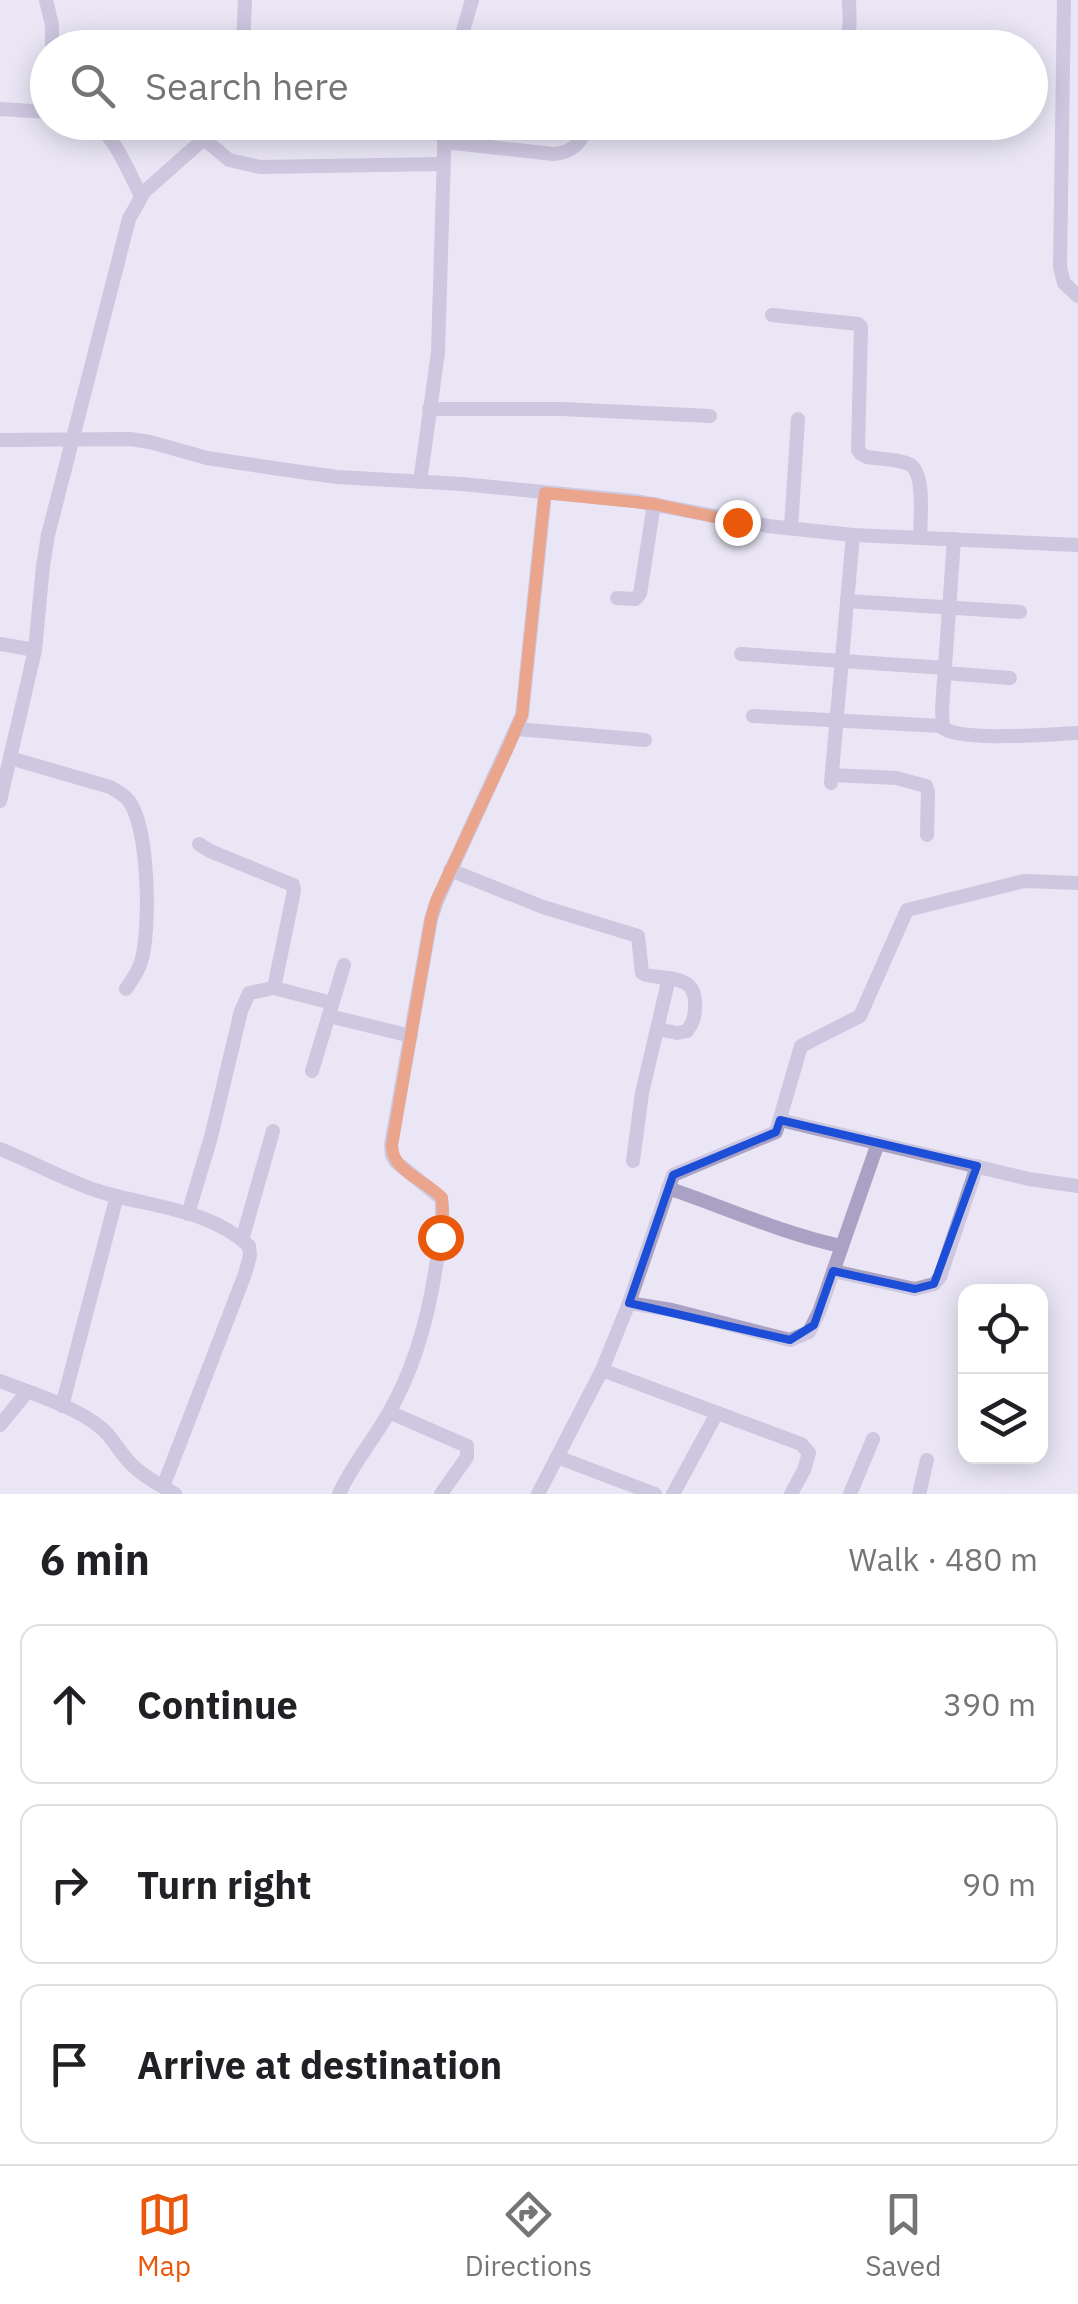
<!DOCTYPE html>
<html lang="en">
<head>
<meta charset="utf-8">
<style>
  :root { --surface:#fff; --page:#f2f2f2; --text:#202124; --muted:#757577; --line:#e0e0e0; --accent:#ea580c }
  body { margin:0; font-family:"IBM Plex Sans",sans-serif; background:var(--page); color:var(--text) }
  .controls { position:absolute; right:30px; bottom:30px; display:grid; overflow:hidden; border-radius:20px; box-shadow:0 5px 25px #0003 }
  .controls button { width:90px; height:90px; display:grid; place-items:center; padding:0; border:0; border-bottom:2px solid var(--line); background:var(--surface); color:var(--text); font:50px sans-serif }
  .stop { position:absolute; width:30px; height:30px; margin:-22px; border:8px solid #ea580c; border-radius:50%; background:#fff }
  .stop.end { background:#ea580c; border-color:#fff; box-shadow:0 2px 10px #0008 }
  .list { margin:0; padding:0; list-style:none }
  h2 { display:flex; justify-content:space-between; align-items:center; height:130px; margin:0; padding:0 40px; font-size:42px }
  h2 small { font-size:32px; font-weight:400; color:var(--muted) }
  .list li { display:grid; grid-template-columns:65px 1fr auto; gap:30px; align-items:center; box-sizing:border-box; height:160px; margin:0 20px 20px; padding:0 20px; border:2px solid var(--line); border-radius:20px }
  .list b { display:block; font-size:38px; white-space:nowrap }
  .list em { font-size:32px; font-style:normal; color:var(--muted) }
  .icon { flex:none; width:55px; height:55px; fill:none; stroke:currentColor; stroke-width:2; stroke-linecap:round; stroke-linejoin:round }
  .map { position:relative; flex:none; width:1078px; height:1494px; overflow:hidden }
  .search { position:absolute; background:var(--surface); box-shadow:0 5px 25px #0003; left:30px; right:30px; top:30px; height:110px; display:flex; align-items:center; gap:25px; box-sizing:border-box; padding:0 35px; border-radius:55px; color:var(--muted); font-size:38px }
  .sheet { height:670px; background:var(--surface) }
  nav { display:flex; justify-content:space-around; align-items:center; box-sizing:border-box; height:140px; border-top:2px solid var(--line); background:var(--surface); font-size:28px; color:var(--muted) }
  nav a { display:grid; justify-items:center; gap:5px }
  nav .on { color:var(--accent) }
  .map>svg:first-child { display:block }
  .lines { fill:none; stroke-linecap:round; stroke-linejoin:round }
  .minor { stroke:#aaa2c5; stroke-width:14 }
  .route { stroke:#ea580c; stroke-width:12 }
  .marked { fill:none; stroke:#1d4ed8; stroke-width:8; stroke-linejoin:round }
</style>
</head>
<body>
<div class="map">
<svg width="1078" height="1494" viewBox="0 0 1078 1494">
  <rect width="100%" height="100%" fill="#eae6f5"/>
  <g class="lines">
    <g class="minor">
      <polyline points="46,0 52,25 52,48"/>
      <polyline points="1064,0 1060,267 1064,283 1078,296"/>
      <polyline points="243,48 245,0"/>
      <polyline points="458,48 472,0"/>
      <path d="M 837,48 C 854,39 849,16 849,0"/>
      <polyline points="0,109 48,112"/>
      <path d="M 94,122 C 117,140 128,171 141,196"/>
      <polyline points="204,139 229,160 260,167 442,164"/>
      <path d="M 444,142 L 554,154 C 576,152 580,141 591,122"/>
      <path d="M 772,315 L 858,324 L 861,327 L 858,450 L 861,454 L 867,457 C 880,459 897,459 909,464 C 926,472 920,521 920,537"/>
      <polyline points="429,409 562,409 710,416"/>
      <polyline points="0,440 130,439 150,442 207,458 273,468 337,477 462,484 635,501 768,526 853,535 1078,545"/>
      <polyline points="420,482 438,352 445,122"/>
      <polyline points="791,528 798,419"/>
      <path d="M 954,539 L 942,709 L 943,728 C 963,742 1050,734 1078,733"/>
      <polyline points="617,598 635,599 640,594 654,504"/>
      <polyline points="847,601 1020,612"/>
      <polyline points="0,644 35,650"/>
      <polyline points="741,654 945,668"/>
      <polyline points="945,673 1010,678"/>
      <polyline points="753,716 942,726"/>
      <polyline points="517,729 645,740"/>
      <path d="M 10,758 L 110,787 C 117,791 123,794 129,801 C 149,828 151,929 141,962 C 138,972 132,980 126,989"/>
      <polyline points="832,775 896,778 926,786 928,792 927,835"/>
      <polyline points="831,783 853,535"/>
      <polyline points="0,801 35,650 43,566 48,535 129,219 144,192 223,122"/>
      <polyline points="199,844 210,851 293,885 294,891 274,988"/>
      <path d="M 450,870 L 543,907 L 638,936 L 642,973 L 646,975 C 670,980 697,974 695,1007 C 695,1017 693,1023 687,1031 L 677,1033 L 657,1029"/>
      <polyline points="329,1016 411,1036"/>
      <polyline points="312,1071 344,965"/>
      <polyline points="780,1120 1029,1179 1078,1186"/>
      <path d="M 0,1149 C 32,1162 62,1178 95,1190 C 146,1207 207,1207 249,1246 L 250,1256 L 245,1274 L 163,1487"/>
      <polyline points="633,1161 642,1093 669,978"/>
      <path d="M 668,1188 C 726,1208 782,1233 841,1246"/>
      <polyline points="188,1214 211,1137 241,1011 249,993 274,988 332,1003"/>
      <polyline points="242,1240 273,1131"/>
      <polyline points="833,1271 915,1289 934,1284 940,1277 977,1166"/>
      <polyline points="629,1303 673,1175 776,1132 801,1046 860,1016 907,910 1024,881 1078,883"/>
      <polyline points="602,1370 801,1444 809,1453 804,1470 791,1494"/>
      <path d="M 0,1381 C 33,1394 72,1405 100,1427 C 111,1435 116,1447 125,1457 C 138,1474 157,1483 175,1494"/>
      <polyline points="62,1406 117,1196"/>
      <polyline points="389,1412 467,1446 467,1457 441,1494"/>
      <polyline points="0,1425 27,1392"/>
      <polyline points="557,1457 655,1494"/>
      <path d="M 339,1494 C 352,1465 372,1442 388,1414 C 418,1363 432,1303 439,1244 C 441,1229 444,1213 441,1198 L 396,1162 L 392,1155 L 391,1145 L 431,919 L 437,901 L 522,715 L 545,493"/>
      <polyline points="538,1494 602,1370 629,1303 672,1310 790,1340 809,1332 819,1312 878,1143"/>
      <polyline points="673,1494 717,1413"/>
      <polyline points="850,1494 873,1439"/>
      <polyline points="919,1494 927,1460"/>
    </g>
  </g>
  <g class="lines">
    <path class="route" d="M 440,1237 L 443,1218 L 442,1198 C 426,1180 392,1172 392,1145 L 431,919 L 436,901 L 507,750 L 522,715 L 545,493 L 654,504 L 737,522"/>
  </g>
  <path d="M0 0H1078V1494H0ZM 780,1120 L 977,1166 L 934,1284 L 915,1289 L 833,1271 L 814,1325 L 790,1340 L 629,1303 L 673,1175 L 776,1132 Z" fill="#eae6f5" fill-opacity=".55" fill-rule="evenodd"/>
  <path class="marked" d="M 780,1120 L 977,1166 L 934,1284 L 915,1289 L 833,1271 L 814,1325 L 790,1340 L 629,1303 L 673,1175 L 776,1132 Z"/>
</svg>
<div class="controls">
<button><svg class="icon" aria-label="locate" viewBox="0 0 24 24"><circle cx="12" cy="12" r="6"/><path d="M12 2v4M12 18v4M2 12h4M18 12h4"/></svg></button>
<button><svg class="icon" aria-label="layers" viewBox="0 0 24 24"><path d="M12 4l9 5-9 5-9-5zM3 14l9 5 9-5"/></svg></button>
</div>
<div class="stop" style="left:440px;top:1237px"></div>
<div class="stop end" style="left:737px;top:522px"></div>
<div class="search"><svg class="icon" aria-label="search" viewBox="0 0 24 24"><circle cx="10" cy="10" r="6"/><path d="M15 15l6 6"/></svg>Search here</div>
</div>
<section class="sheet">
<h2>6 min<small>Walk · 480 m</small></h2>
<ul class="list">
<li><svg class="icon" aria-label="ahead" viewBox="0 0 24 24"><path d="M12 20V5M6 11l6-6 6 6"/></svg><div><b>Continue</b></div><em>390 m</em></li>
<li><svg class="icon" aria-label="right" viewBox="0 0 24 24"><path d="M7 20v-9h11M14 6l5 5-5 5"/></svg><div><b>Turn right</b></div><em>90 m</em></li>
<li><svg class="icon" aria-label="arrive" viewBox="0 0 24 24"><path d="M6 21V4h12l-3 4 3 4H6"/></svg><div><b>Arrive at destination</b></div></li>
</ul>
</section>
<nav>
<a class="on"><svg class="icon" aria-label="map" viewBox="0 0 24 24"><path d="M3 6l6-2 6 2 6-2v14l-6 2-6-2-6 2zM9 4v14M15 6v14"/></svg>Map</a>
<a><svg class="icon" aria-label="directions" viewBox="0 0 24 24"><path d="M12 3l9 9-9 9-9-9zM9 14v-3h6M13 9l2 2-2 2"/></svg>Directions</a>
<a><svg class="icon" aria-label="saved" viewBox="0 0 24 24"><path d="M7 4h10v16l-5-4-5 4z"/></svg>Saved</a>
</nav>
</body>
</html>
